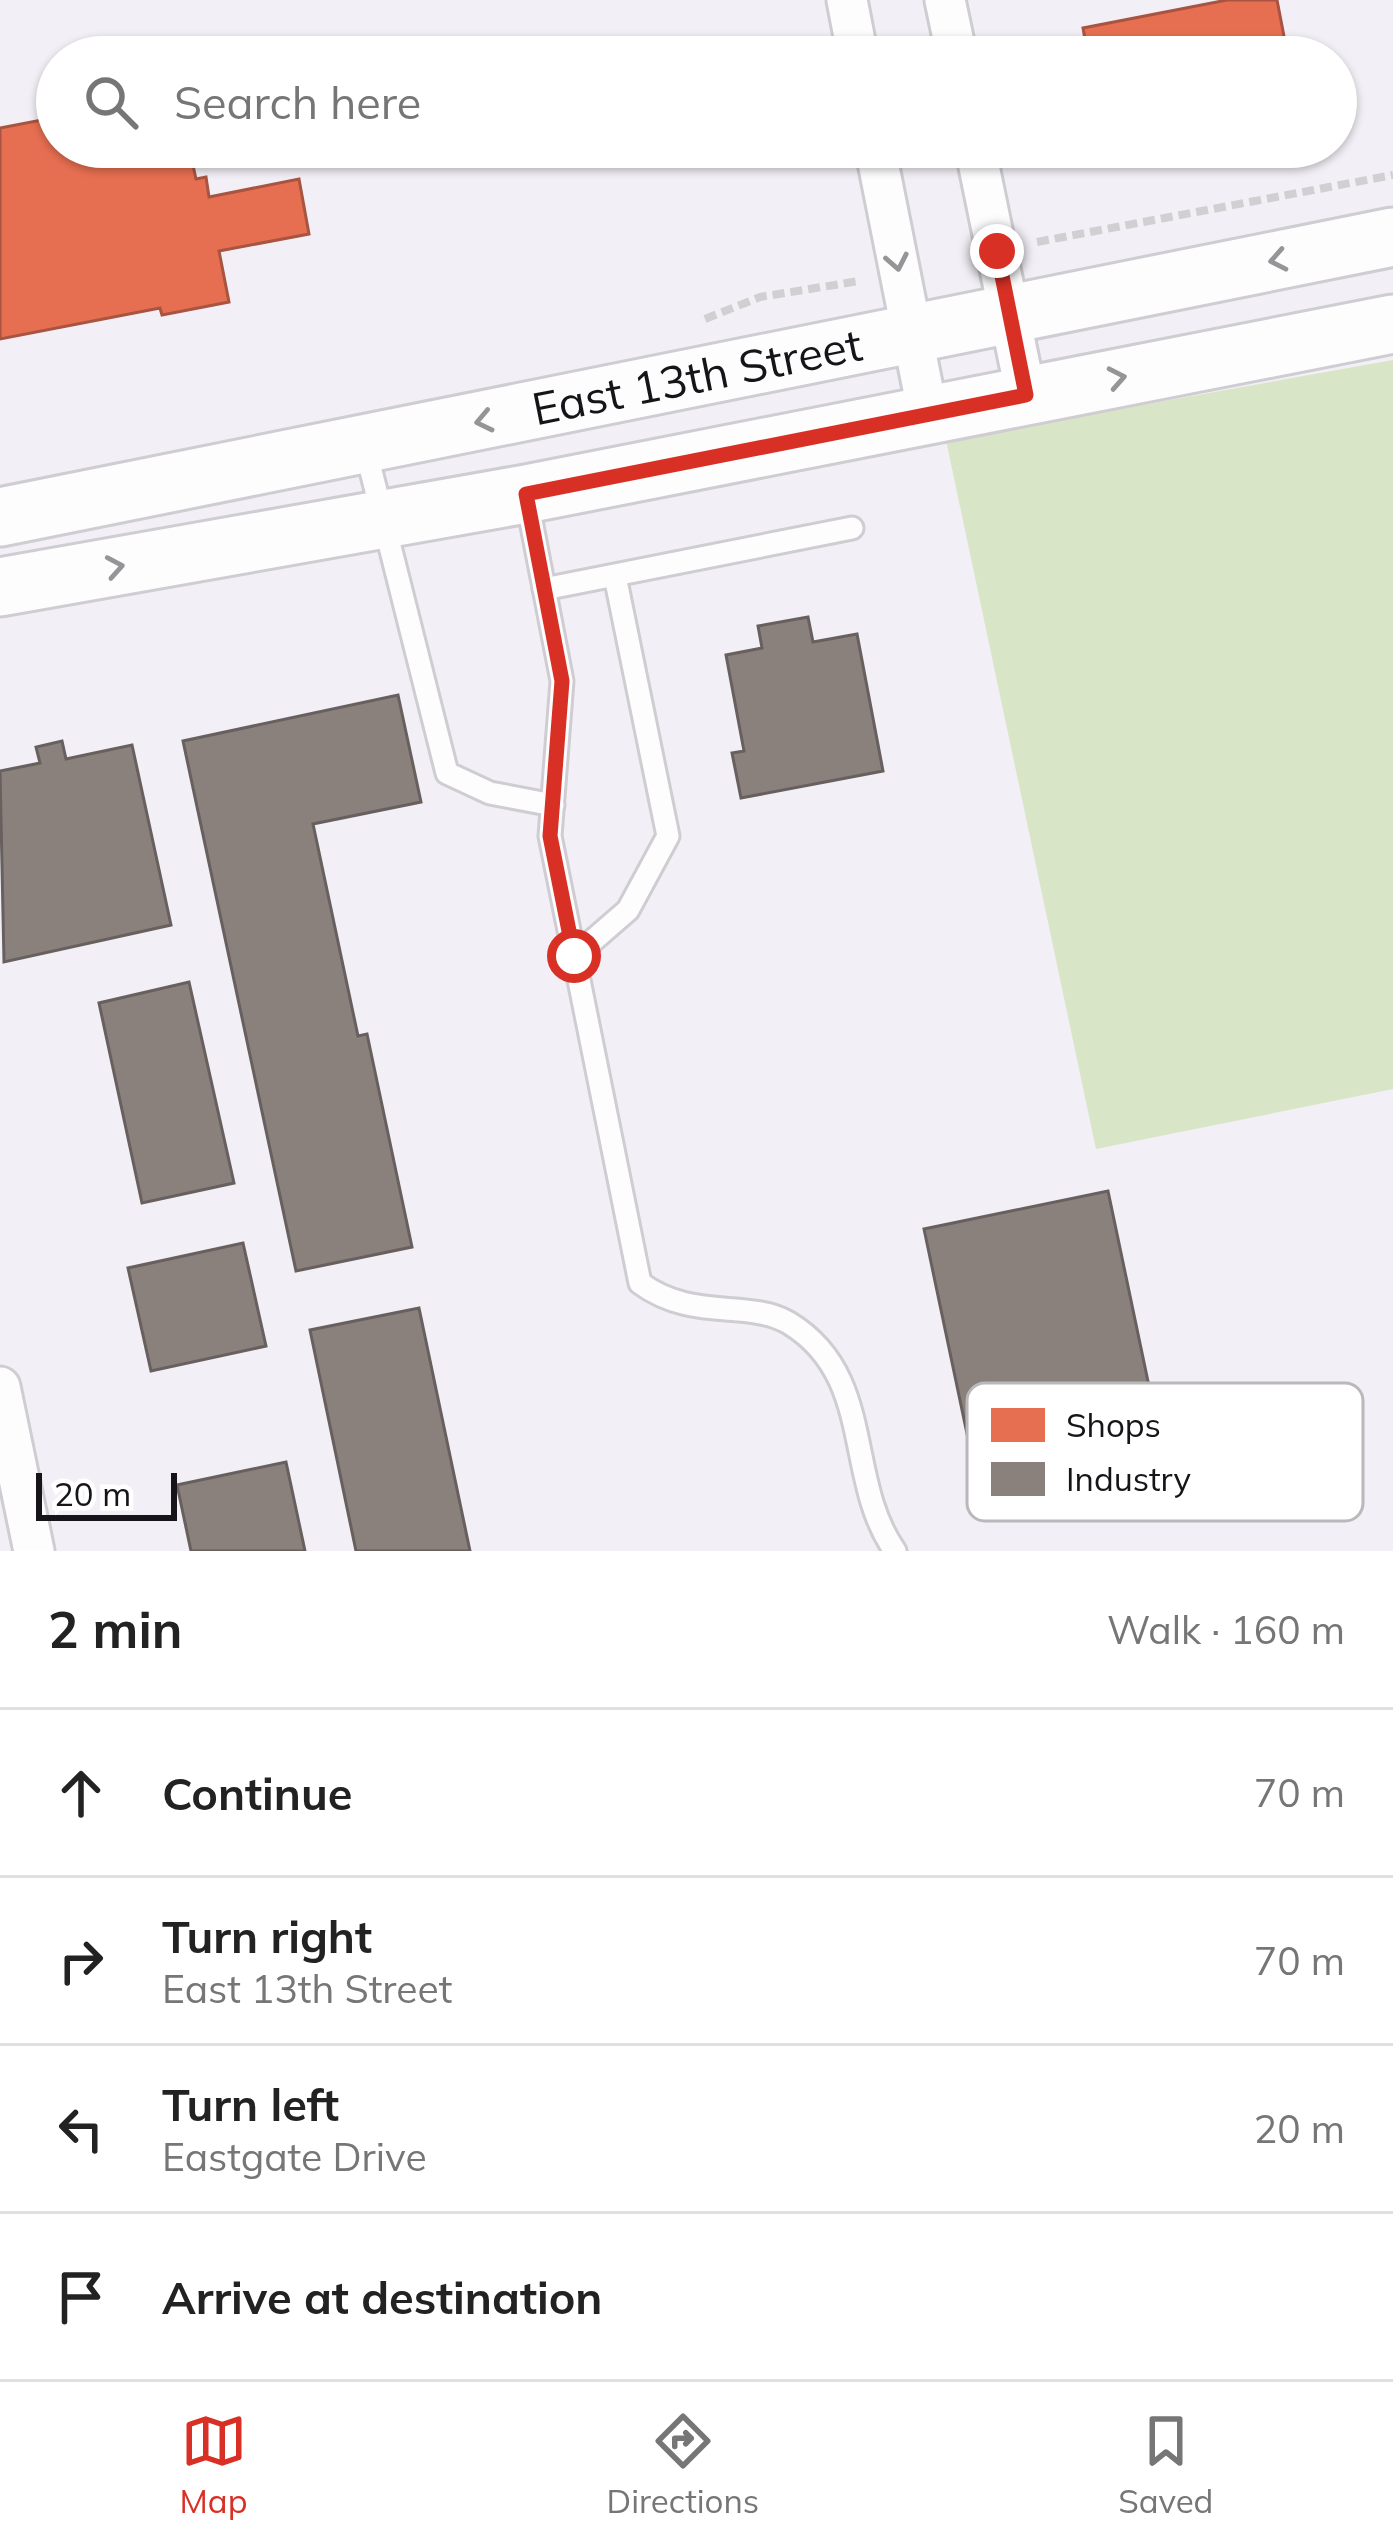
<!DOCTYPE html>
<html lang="en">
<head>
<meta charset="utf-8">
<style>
  :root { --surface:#fff; --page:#f6f6f6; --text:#222; --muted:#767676; --line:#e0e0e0; --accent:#d93025 }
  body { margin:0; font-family:Mulish,sans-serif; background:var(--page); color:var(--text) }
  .scale { position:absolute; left:36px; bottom:30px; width:141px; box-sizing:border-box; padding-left:12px; border:6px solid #161418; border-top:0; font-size:33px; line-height:42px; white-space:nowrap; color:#161418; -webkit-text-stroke:9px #fff; paint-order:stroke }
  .stop { position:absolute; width:36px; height:36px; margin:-27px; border:9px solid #d93025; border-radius:50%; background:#fff }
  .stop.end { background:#d93025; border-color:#fff; box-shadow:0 3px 12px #0008 }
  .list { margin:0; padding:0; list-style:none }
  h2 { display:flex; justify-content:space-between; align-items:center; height:156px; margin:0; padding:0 48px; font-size:51px }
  h2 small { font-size:39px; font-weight:400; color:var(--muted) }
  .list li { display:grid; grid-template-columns:78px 1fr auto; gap:36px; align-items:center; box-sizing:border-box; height:168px; padding:0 48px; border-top:3px solid var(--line) }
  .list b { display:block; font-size:45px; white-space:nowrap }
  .list p { margin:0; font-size:39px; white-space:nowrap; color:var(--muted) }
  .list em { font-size:39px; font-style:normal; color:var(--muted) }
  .icon { flex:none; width:66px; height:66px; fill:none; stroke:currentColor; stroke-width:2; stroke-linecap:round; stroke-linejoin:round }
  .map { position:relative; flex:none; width:1393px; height:1551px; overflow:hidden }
  .search { position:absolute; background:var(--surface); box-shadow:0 3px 9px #0004; left:36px; right:36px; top:36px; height:132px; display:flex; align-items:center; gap:30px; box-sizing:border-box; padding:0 42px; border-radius:66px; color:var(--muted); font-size:45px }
  .sheet { height:828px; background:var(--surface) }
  nav { display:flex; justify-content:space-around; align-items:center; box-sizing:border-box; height:168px; border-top:3px solid var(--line); background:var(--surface); font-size:33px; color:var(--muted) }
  nav a { display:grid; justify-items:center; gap:6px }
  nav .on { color:var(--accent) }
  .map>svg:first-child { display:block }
  .green { fill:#d8e5c6 }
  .shops { fill:#e76f51; stroke:#a85440; stroke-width:3 }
  .industry { fill:#8a817c; stroke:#67605e; stroke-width:3 }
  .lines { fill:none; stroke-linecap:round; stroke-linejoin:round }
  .service-casing { stroke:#cfcdd2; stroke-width:27 }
  .minor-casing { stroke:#cfcdd2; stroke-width:45 }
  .secondary-casing { stroke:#cfcdd2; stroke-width:63 }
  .path { stroke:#d0cfd1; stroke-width:8; stroke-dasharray:12 6; stroke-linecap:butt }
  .service { stroke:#fdfdfe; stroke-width:21 }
  .minor { stroke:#fdfdfe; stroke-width:39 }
  .secondary { stroke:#fdfdfe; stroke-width:57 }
  .oneway { stroke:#959496 }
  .route { stroke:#d93025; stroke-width:15 }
  .labels { text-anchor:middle; stroke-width:12; stroke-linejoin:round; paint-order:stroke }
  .street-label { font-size:45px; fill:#161418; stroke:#fff }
  .key { fill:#fff; stroke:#b9b8ba; stroke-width:3 }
  .key-label { font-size:33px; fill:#161418 }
</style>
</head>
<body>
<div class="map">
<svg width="1393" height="1551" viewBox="0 0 1393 1551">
  <rect width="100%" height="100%" fill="#f2eff6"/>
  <polygon class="green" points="1393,360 1393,1089 1096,1149 946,440"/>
  <g class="shops">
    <polygon points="1227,0 1277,0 1288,57 1088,57 1083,28"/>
    <polygon points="57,117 57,147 189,147 196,179 206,177 209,197 299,179 309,234 219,251 229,302 162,315 160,308 0,339 0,128"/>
    <polygon points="1106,147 1161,147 1108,157"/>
  </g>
  <g class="industry">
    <polygon points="808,617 813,642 857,634 883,771 741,798 732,753 744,751 726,655 762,648 758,626"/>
    <polygon points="398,695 421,802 313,824 358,1036 367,1034 412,1247 296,1271 183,741"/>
    <polygon points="62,741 66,759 132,745 171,925 4,962 0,771 40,763 36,747"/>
    <polygon points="189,982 234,1183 142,1203 99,1003"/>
    <polygon points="1108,1191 1162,1448 978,1486 924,1229"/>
    <polygon points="243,1243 266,1346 151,1371 128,1268"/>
    <polygon points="419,1308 470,1551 356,1551 310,1330"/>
    <polygon points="286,1462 305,1551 191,1551 177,1485"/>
  </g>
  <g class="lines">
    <defs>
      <g id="service">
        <polyline points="365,447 447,773 490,793 553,805"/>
        <path d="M 526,495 L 562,681 L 550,836 L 640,1283 C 693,1322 748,1299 789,1323 C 876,1376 844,1479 895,1551"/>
        <polyline points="544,589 852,528"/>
        <polyline points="575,956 628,910 668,836 615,576"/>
      </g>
      <g id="minor">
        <polyline points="847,0 858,57"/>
        <polyline points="945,0 957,57"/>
        <polyline points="875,147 928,414"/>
        <polyline points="975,147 1026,395"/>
        <polyline points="0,1387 34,1551"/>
      </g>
      <g id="secondary">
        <path id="s1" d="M 0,517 L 1393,237"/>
        <polyline points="0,587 526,494 1393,324"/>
      </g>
    </defs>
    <use href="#service" class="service-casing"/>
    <use href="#minor" class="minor-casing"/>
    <use href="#secondary" class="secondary-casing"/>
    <g class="path">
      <polyline points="1037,242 1393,175"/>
      <polyline points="705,319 760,297 859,281"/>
    </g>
    <use href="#service" class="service"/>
    <use href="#minor" class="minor"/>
    <use href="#secondary" class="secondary"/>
  </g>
  <defs><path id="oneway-chevron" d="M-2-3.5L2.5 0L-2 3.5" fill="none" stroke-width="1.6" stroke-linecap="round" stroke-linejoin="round" transform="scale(3)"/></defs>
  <g class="oneway">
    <use href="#oneway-chevron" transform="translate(1278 260) rotate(169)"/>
    <use href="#oneway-chevron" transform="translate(897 262) rotate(79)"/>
    <use href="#oneway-chevron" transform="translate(1117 378) rotate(-11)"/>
    <use href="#oneway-chevron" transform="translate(484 421) rotate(168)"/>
    <use href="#oneway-chevron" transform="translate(115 567) rotate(-10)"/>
  </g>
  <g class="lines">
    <polyline class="route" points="574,956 550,836 562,681 526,494 1026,395 997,251"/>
  </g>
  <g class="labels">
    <g class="street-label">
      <text dy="16" stroke="none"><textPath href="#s1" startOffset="711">East 13th Street</textPath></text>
    </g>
  </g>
  <rect x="967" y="1383" width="396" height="138" rx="18" class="key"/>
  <rect x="991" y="1408" width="54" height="34" fill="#e76f51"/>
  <rect x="991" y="1462" width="54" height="34" fill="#8a817c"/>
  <g class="key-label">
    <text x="1066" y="1437">Shops</text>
    <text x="1066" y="1491">Industry</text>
  </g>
</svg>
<div class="scale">20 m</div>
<div class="stop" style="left:574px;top:956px"></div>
<div class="stop end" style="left:997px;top:251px"></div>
<div class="search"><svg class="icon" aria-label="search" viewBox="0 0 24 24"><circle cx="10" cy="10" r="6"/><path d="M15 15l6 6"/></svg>Search here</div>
</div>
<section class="sheet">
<h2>2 min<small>Walk · 160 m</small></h2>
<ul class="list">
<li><svg class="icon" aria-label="ahead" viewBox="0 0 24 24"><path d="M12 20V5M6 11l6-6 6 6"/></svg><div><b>Continue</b></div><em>70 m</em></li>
<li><svg class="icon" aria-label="right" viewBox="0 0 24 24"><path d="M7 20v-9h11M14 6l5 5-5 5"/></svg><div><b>Turn right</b><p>East 13th Street</p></div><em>70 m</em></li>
<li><svg class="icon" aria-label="left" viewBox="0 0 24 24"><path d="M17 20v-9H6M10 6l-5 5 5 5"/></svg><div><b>Turn left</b><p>Eastgate Drive</p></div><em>20 m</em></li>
<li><svg class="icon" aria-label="arrive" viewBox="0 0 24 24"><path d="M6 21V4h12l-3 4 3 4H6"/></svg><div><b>Arrive at destination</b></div></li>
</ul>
</section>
<nav>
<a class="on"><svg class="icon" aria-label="map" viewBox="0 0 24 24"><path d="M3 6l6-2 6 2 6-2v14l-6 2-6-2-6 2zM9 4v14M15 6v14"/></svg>Map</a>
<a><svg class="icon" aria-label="directions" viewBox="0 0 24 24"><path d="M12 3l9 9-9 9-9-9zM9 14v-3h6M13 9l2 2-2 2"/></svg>Directions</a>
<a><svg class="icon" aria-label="saved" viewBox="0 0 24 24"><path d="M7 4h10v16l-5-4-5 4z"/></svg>Saved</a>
</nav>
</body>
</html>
